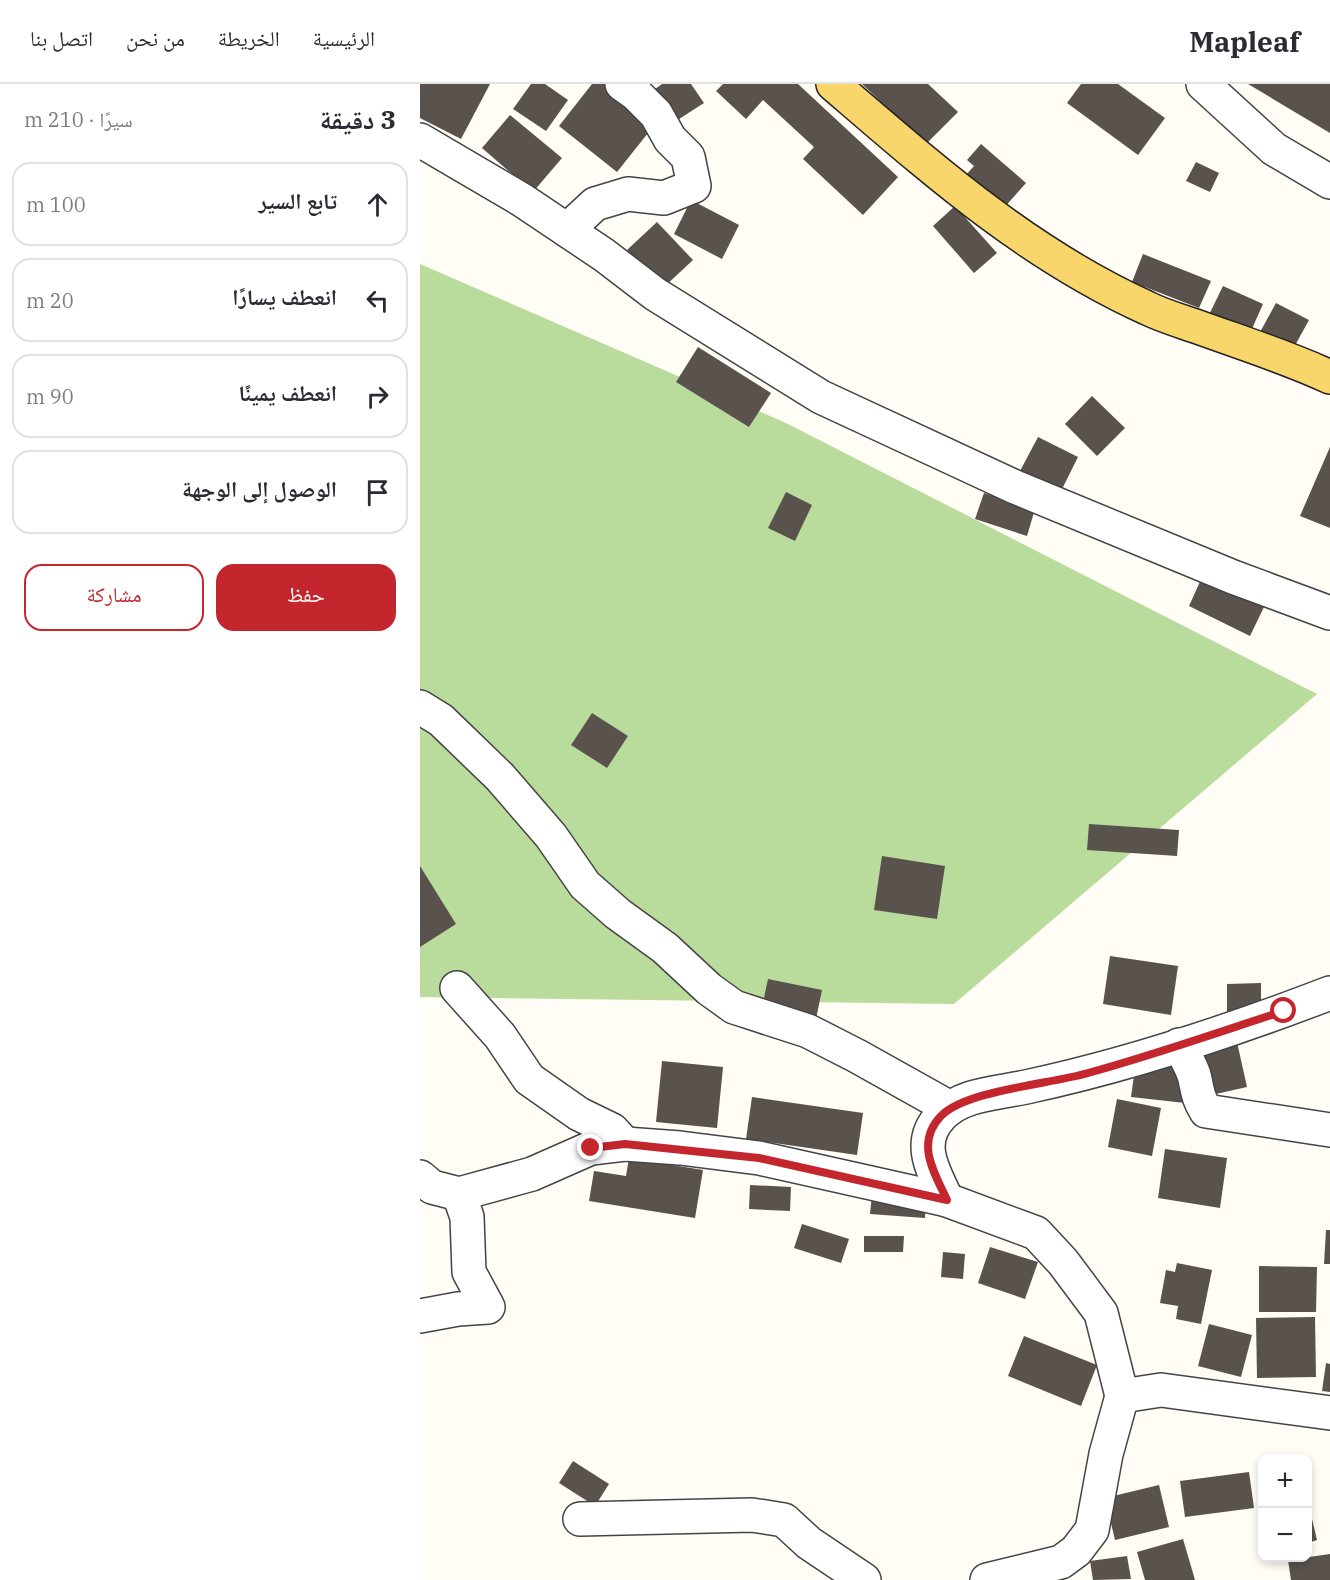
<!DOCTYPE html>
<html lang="ar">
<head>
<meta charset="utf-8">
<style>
  :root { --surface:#fff; --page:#f2f2f3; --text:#2b2b33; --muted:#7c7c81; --line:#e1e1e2; --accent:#c4262e }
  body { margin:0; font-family:"IBM Plex Serif","Noto Naskh Arabic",serif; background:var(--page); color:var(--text); direction:rtl }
  .controls { position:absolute; right:18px; bottom:18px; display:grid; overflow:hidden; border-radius:12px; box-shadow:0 3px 9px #0003 }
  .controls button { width:54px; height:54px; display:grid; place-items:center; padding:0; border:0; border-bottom:2px solid var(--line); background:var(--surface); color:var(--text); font:30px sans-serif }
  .stop { position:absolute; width:18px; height:18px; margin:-14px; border:4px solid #c4262e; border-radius:50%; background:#fff }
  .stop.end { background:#c4262e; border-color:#fff; box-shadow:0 2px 6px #0008 }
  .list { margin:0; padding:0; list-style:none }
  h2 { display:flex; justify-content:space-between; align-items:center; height:78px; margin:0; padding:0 24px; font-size:26px }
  h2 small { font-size:20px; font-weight:400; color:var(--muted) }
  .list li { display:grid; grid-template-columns:39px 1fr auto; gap:18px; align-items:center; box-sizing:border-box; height:84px; margin:0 12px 12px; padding:0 12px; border:2px solid var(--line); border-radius:18px }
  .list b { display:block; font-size:22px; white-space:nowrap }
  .list em { font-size:20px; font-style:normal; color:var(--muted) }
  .actions { display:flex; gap:12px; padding:18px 24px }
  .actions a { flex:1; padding:14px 0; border:2px solid var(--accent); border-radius:18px; text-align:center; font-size:21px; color:var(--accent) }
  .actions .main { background:var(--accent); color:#fff }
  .icon { flex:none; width:33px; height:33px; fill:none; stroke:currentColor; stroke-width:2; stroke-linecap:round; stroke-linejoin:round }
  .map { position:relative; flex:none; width:910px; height:1496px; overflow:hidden; direction:ltr }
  header { display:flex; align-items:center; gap:36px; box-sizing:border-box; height:84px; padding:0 30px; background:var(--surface); border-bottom:2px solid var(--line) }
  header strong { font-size:28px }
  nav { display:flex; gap:33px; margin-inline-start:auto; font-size:21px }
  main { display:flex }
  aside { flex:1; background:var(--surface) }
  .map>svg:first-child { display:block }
  .forest { fill:#b9dc9c }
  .building { fill:#5a524d }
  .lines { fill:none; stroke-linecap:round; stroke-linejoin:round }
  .minor-casing { stroke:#444; stroke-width:36 }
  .major-casing { stroke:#222; stroke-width:36 }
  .minor { stroke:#fff; stroke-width:33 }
  .major { stroke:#f9d66b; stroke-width:33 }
  .route { stroke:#c4262e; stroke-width:8 }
</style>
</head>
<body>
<header>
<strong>Mapleaf</strong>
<nav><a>الرئيسية</a><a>الخريطة</a><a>من نحن</a><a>اتصل بنا</a></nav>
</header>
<main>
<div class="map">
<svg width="910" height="1496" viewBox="0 0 910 1496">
  <rect width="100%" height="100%" fill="#fffdf5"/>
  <polygon class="forest" points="0,180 366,339 897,610 534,920 0,913"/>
  <g class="building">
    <polygon points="0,0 70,0 41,55 0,34"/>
    <polygon points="111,0 125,0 148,16 126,47 93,25"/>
    <polygon points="172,0 187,0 236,39 197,88 139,42"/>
    <polygon points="242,0 271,0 284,19 256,37 235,5"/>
    <polygon points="303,0 378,0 478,93 443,131 383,75 394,63 343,16 326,35 296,7"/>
    <polygon points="442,0 508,0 538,28 506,60"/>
    <polygon points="661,0 698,0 745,34 718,71 647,19"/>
    <polygon points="828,0 910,0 910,49"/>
    <polygon points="90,31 142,74 113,108 62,64"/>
    <polygon points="561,60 606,99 583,125 545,92 554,82 547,76"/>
    <polygon points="776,78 799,89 790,108 766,97"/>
    <polygon points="271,116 319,141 302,175 254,150"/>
    <polygon points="535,122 577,169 554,189 513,142"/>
    <polygon points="237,138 273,176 243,204 207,166"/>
    <polygon points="723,170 791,197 779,224 712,198"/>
    <polygon points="803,202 843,220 827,256 786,237"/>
    <polygon points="856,219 889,236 872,267 839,250"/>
    <polygon points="278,263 351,309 329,343 256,298"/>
    <polygon points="672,312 705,344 677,372 645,340"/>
    <polygon points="618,353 658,373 641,407 600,387"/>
    <polygon points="910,363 910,444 880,432"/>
    <polygon points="366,408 392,421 375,457 348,444"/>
    <polygon points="564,409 615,425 607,452 555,435"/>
    <polygon points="783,491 845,521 830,552 769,522"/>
    <polygon points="172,629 208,652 187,684 151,661"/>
    <polygon points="669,740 759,746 757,772 667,766"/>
    <polygon points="462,772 525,782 517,835 454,826"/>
    <polygon points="0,782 36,840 0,863"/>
    <polygon points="690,872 758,882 751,931 683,920"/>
    <polygon points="348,895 402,906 395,940 341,928"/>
    <polygon points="841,899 841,929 807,929 807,900"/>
    <polygon points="817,958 827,1003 787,1012 777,967"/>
    <polygon points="242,977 303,983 297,1044 236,1038"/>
    <polygon points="716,977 770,984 765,1019 711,1013"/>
    <polygon points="332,1013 443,1029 437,1071 326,1055"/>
    <polygon points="697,1015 741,1024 732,1072 688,1063"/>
    <polygon points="745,1065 807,1074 800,1124 738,1114"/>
    <polygon points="209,1074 283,1086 275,1134 169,1117 174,1087 206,1092"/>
    <polygon points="330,1101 371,1103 370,1127 329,1125"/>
    <polygon points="452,1110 506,1114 505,1134 450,1130"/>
    <polygon points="382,1140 429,1155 421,1179 374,1164"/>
    <polygon points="906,1146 910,1146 910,1180 904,1180"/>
    <polygon points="444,1152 484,1152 483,1168 444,1168"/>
    <polygon points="570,1163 618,1178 605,1215 558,1199"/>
    <polygon points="523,1168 545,1170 543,1195 521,1193"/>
    <polygon points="757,1179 792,1186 781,1240 756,1235 758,1222 740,1219 746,1186 755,1188"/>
    <polygon points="839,1182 897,1183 896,1228 839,1228"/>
    <polygon points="895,1233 896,1293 837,1294 836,1234"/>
    <polygon points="789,1240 832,1251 821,1293 778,1282"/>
    <polygon points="604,1252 677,1281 661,1322 588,1292"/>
    <polygon points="906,1279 910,1280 910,1308 902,1307"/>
    <polygon points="153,1377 189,1400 175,1422 139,1399"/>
    <polygon points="829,1388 834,1424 765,1433 760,1397"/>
    <polygon points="739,1401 749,1443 695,1456 685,1414"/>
    <polygon points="888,1418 897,1456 888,1459"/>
    <polygon points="763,1455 775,1496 725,1496 717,1468"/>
    <polygon points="910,1470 910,1496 871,1496 868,1476"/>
    <polygon points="707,1472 711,1495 673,1496 670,1477"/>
  </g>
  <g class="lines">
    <defs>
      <g id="minor">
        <polyline points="783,0 854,65 910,98"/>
        <polyline points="0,56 102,116 184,171 235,210 401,313 595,403 813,493 910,529"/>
        <polyline points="147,146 175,120 208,110 244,114 274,102 268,73 250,55 236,30 216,10 202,0"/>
        <polyline points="0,623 21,636 80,693 131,752 165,801 198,830 245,864 289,905 314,923 388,947 437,972 530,1024"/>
        <polyline points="37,904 80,952 109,995 159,1030 192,1046 205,1060"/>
        <path d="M 759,961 C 765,971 770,980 774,991 C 778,1007 777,1012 786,1027 L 910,1046"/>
        <polyline points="0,1093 12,1103 39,1110 112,1090 171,1064 205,1060 260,1064 339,1074 527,1116"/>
        <polyline points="0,1232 38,1225 68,1223 49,1188 47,1133 39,1110"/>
        <polyline points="702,1312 741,1306 910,1329"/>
        <polyline points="160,1435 332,1431 364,1436 389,1459 444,1496"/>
        <path d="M 567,1496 L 641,1478 L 656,1467 L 672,1446 L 686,1370 L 702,1312 L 681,1229 L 643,1178 L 616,1149 L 527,1116 C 514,1088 495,1059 521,1032 C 541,1010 578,1009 606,1003 C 709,981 811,947 910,909"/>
      </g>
      <path id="major" d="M 413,0 C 512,85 606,169 727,224 C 743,232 761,237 778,243 C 822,259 867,273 910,293"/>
    </defs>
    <use href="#minor" class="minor-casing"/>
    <use href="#major" class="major-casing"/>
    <use href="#minor" class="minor"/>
    <use href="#major" class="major"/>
  </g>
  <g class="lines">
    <path class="route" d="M 171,1064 L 205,1060 L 339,1074 L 527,1116 C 514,1088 495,1059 521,1032 C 546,1006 631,1000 668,989 C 734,971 799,948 864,927"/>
  </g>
</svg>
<div class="controls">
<button>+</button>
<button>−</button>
</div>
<div class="stop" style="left:864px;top:927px"></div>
<div class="stop end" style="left:171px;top:1064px"></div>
</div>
<aside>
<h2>3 دقيقة<small>سيرًا · 210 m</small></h2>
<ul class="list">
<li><svg class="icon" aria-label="ahead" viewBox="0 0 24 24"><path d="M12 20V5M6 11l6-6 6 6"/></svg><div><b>تابع السير</b></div><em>100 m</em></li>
<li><svg class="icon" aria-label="left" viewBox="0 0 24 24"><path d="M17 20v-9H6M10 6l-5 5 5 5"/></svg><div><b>انعطف يسارًا</b></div><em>20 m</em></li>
<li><svg class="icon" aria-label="right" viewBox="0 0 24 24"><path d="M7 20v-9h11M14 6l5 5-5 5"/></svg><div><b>انعطف يمينًا</b></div><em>90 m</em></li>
<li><svg class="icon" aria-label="arrive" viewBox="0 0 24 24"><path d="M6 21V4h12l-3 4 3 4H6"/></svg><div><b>الوصول إلى الوجهة</b></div></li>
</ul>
<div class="actions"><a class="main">حفظ</a><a>مشاركة</a></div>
</aside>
</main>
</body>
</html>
